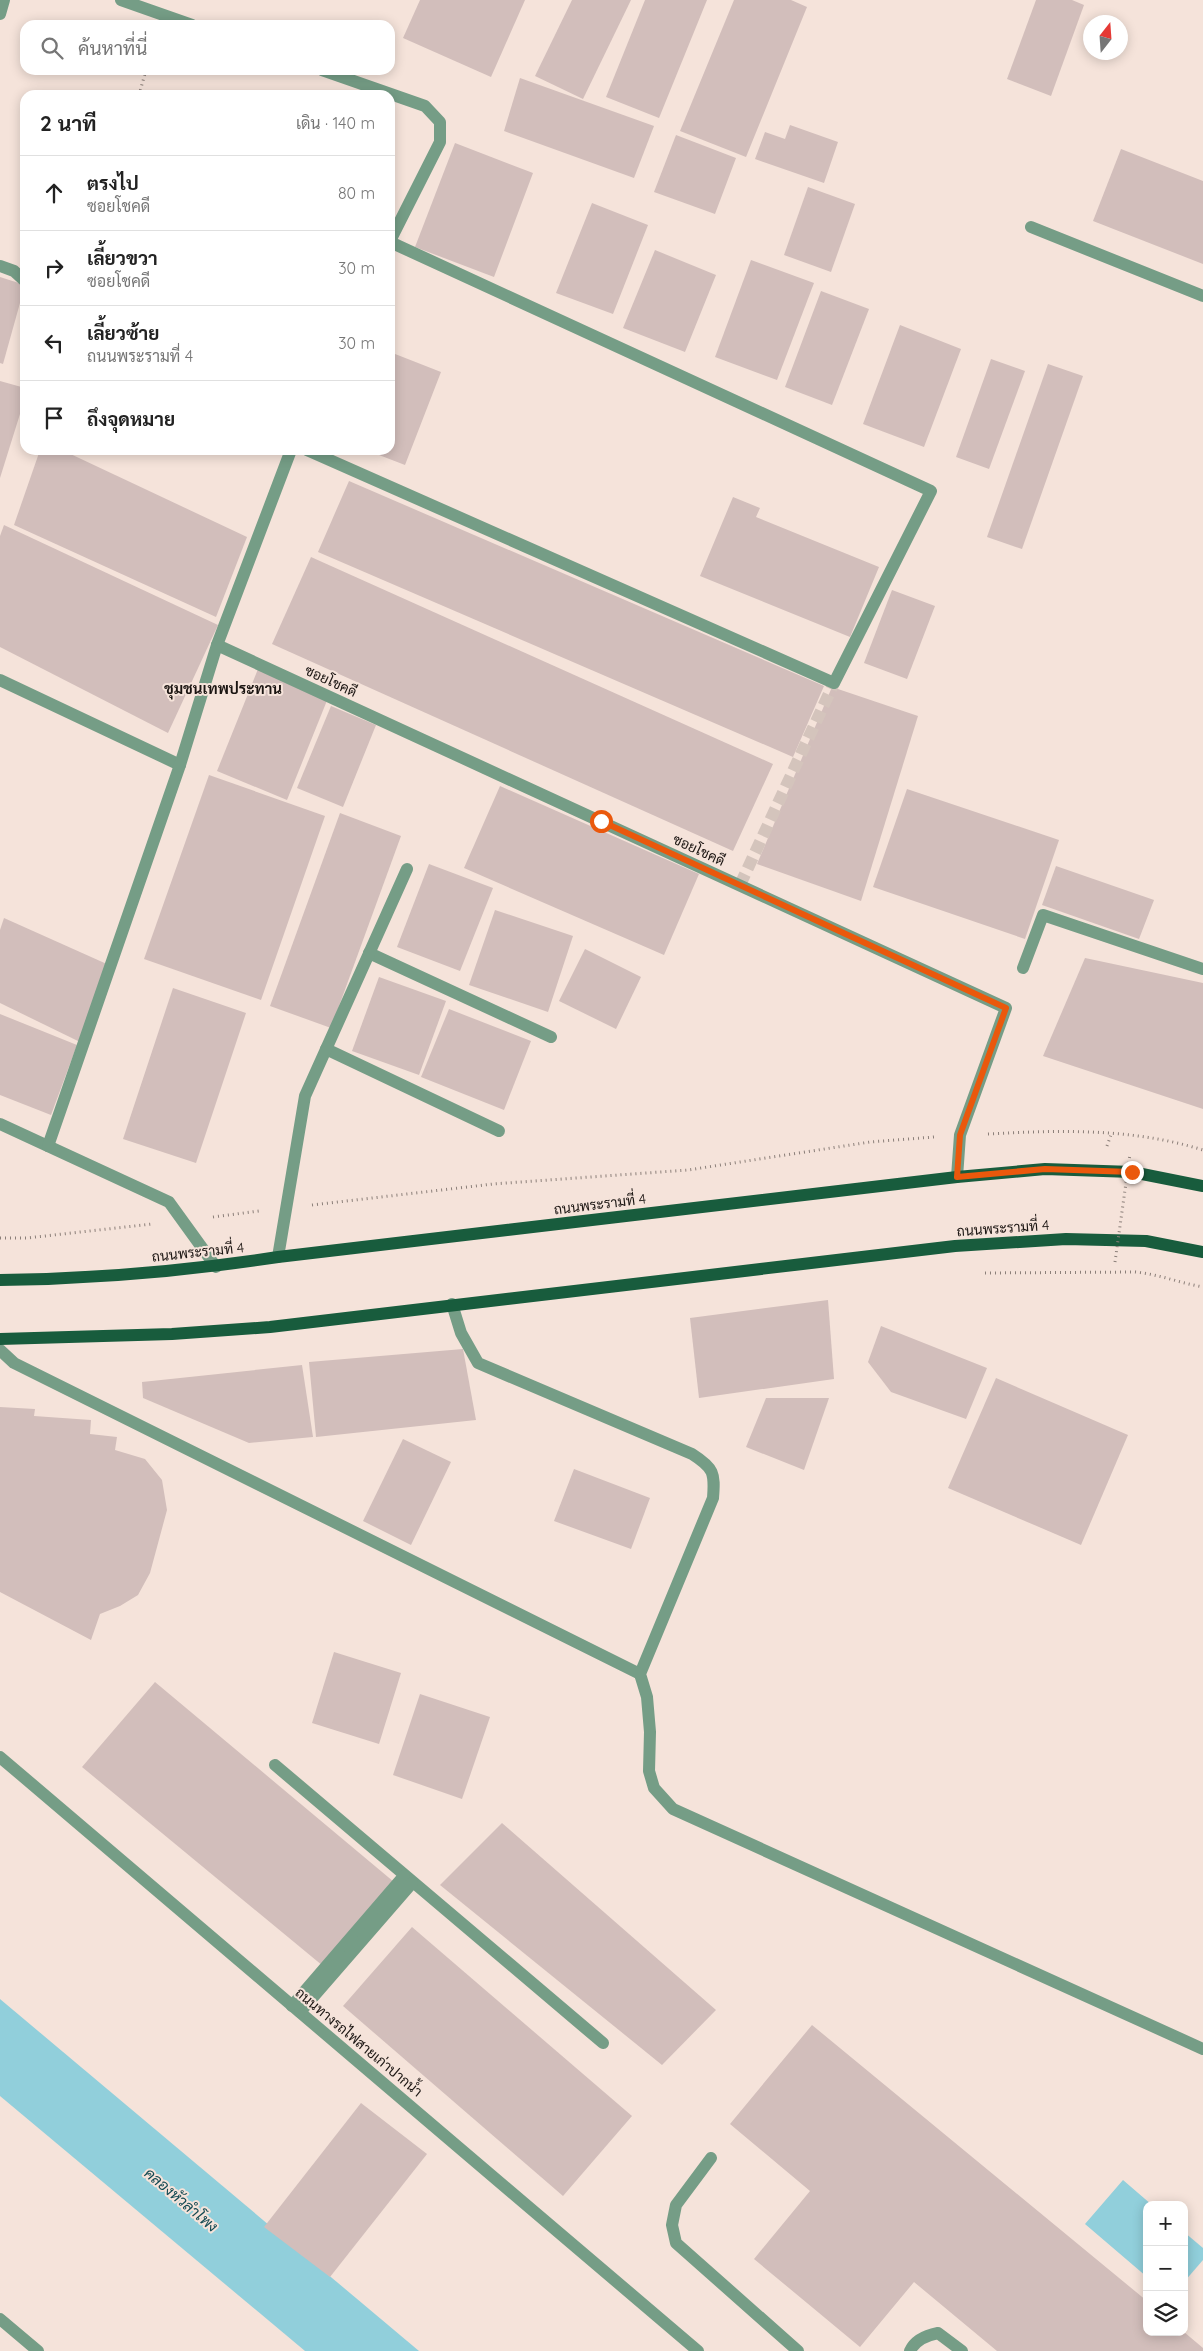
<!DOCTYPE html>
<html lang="th">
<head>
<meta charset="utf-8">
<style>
  :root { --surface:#fff; --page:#f6f6f6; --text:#222; --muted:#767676; --line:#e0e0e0 }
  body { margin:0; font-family:Quicksand,Sarabun,sans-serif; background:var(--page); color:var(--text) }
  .controls { position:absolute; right:15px; bottom:15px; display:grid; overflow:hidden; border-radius:10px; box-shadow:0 2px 12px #0003 }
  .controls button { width:45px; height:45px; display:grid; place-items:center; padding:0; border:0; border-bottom:1px solid var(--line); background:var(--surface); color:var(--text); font:25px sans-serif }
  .compass { position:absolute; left:1083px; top:15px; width:45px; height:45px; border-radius:50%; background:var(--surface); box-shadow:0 2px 12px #0003; rotate:17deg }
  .stop { position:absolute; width:15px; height:15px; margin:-11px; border:4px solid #ea580c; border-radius:50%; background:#fff }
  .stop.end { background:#ea580c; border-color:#fff; box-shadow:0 1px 5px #0008 }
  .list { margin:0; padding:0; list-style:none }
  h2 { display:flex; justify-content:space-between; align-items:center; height:65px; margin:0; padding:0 20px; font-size:21px }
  h2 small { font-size:16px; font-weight:400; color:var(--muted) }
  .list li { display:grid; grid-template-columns:32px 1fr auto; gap:15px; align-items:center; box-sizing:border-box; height:75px; padding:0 20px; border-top:1px solid var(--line) }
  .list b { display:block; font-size:19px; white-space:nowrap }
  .list p { margin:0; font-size:16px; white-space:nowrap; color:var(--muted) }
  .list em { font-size:16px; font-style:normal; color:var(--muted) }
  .icon { flex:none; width:28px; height:28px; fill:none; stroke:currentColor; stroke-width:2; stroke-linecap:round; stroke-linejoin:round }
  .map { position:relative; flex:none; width:1203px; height:2351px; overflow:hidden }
  .search { position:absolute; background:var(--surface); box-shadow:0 2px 12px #0003; left:20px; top:20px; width:375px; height:55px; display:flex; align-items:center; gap:12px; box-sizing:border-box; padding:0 18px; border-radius:15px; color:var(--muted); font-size:19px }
  .panel { position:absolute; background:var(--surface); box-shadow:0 2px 12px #0003; left:20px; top:90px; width:375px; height:365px; border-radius:15px }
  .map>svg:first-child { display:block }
  .water { fill:#91cfdb }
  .building { fill:#d2bebb }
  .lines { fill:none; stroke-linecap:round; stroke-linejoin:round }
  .minor-tunnel { stroke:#d4c4bc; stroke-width:12; stroke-dasharray:12 6; stroke-linecap:butt }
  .path { stroke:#8b7f79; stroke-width:3; stroke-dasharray:1 4; stroke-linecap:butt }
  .minor { stroke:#759d86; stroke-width:12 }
  .major { stroke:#185c3d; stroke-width:12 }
  .path-bridge { stroke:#8b7f79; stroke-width:3; stroke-dasharray:1 4; stroke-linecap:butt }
  .route { stroke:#ea580c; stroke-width:6 }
  .labels { text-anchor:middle; stroke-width:4; stroke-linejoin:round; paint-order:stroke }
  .street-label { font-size:14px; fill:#1b1512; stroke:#f5e3da }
  .neighbourhood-label { font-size:15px; font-weight:bold; fill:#1b1512; stroke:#f5e3da }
  .water-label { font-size:15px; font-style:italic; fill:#124952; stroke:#f5e3da }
</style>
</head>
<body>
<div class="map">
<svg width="1203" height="2351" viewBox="0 0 1203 2351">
  <rect width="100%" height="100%" fill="#f5e3da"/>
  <g class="water">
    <polygon points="0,1999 419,2351 305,2351 0,2096"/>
    <polygon points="1123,2180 1152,2205 1147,2205 1147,2277 1085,2224"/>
    <polygon points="1184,2232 1203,2248 1203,2260 1184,2282"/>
  </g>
  <g class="building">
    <polygon points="420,0 525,0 491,77 403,38"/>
    <polygon points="572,0 631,0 583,99 535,76"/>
    <polygon points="645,0 707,0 659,118 606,97"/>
    <polygon points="734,0 791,0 807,7 746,157 680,131"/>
    <polygon points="1036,0 1072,0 1084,5 1051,96 1007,79"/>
    <polygon points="520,78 654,126 634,178 504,131"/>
    <polygon points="790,125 838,142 824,183 755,159 765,132 785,139"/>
    <polygon points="676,135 736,158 715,214 654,192"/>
    <polygon points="455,143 533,173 494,277 415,247"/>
    <polygon points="1121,149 1203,181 1203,264 1093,221"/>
    <polygon points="808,187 855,204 831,272 784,255"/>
    <polygon points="592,203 648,225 613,314 556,293"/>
    <polygon points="655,250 716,275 685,352 623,328"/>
    <polygon points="751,260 814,283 777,380 715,357"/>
    <polygon points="0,277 25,285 3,364 0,363"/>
    <polygon points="821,291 869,309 832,405 785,387"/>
    <polygon points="900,325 961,349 924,447 863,424"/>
    <polygon points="390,352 441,372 405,465 366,450 390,450"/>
    <polygon points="991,359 1025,371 989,469 956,457"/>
    <polygon points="1048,364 1083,376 1022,549 987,537"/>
    <polygon points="0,381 25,388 25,398 0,478"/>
    <polygon points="40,450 62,450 247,537 216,617 14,525"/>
    <polygon points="349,481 824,686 793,757 318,552"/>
    <polygon points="733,497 760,508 756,517 879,567 850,637 700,576"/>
    <polygon points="4,525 218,625 168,733 0,647 0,536"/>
    <polygon points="311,557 773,764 733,851 272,644"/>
    <polygon points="892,590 935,606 907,679 864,663"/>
    <polygon points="258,669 328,698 287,800 217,771"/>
    <polygon points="832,687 918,716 861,901 757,864"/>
    <polygon points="331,706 376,725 343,807 297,788"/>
    <polygon points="209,775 325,816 261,1000 144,959"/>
    <polygon points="500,786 699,874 664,955 464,868"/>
    <polygon points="907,789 1059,840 1025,939 873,887"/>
    <polygon points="340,813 401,836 331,1028 270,1006"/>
    <polygon points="429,864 493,888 460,971 397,947"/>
    <polygon points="1056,866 1154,900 1139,939 1042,905"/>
    <polygon points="495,910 573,936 548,1012 469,985"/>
    <polygon points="4,918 109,965 80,1042 0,1003 0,930"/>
    <polygon points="585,949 641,977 616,1029 559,1001"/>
    <polygon points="1085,958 1203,983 1203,1109 1043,1056"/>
    <polygon points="379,977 446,1001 419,1075 352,1051"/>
    <polygon points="173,988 246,1013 196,1163 123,1139"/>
    <polygon points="449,1009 531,1041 504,1110 421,1077"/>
    <polygon points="0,1014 77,1045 51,1115 0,1095"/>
    <polygon points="828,1300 834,1379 699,1398 690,1318"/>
    <polygon points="881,1326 987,1368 966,1419 891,1392 868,1362"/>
    <polygon points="463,1349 476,1420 316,1437 309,1362"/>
    <polygon points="302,1365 313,1437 249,1443 143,1398 142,1382"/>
    <polygon points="996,1378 1128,1435 1081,1545 948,1488"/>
    <polygon points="766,1398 829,1398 804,1470 746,1447"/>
    <polygon points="0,1407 35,1409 34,1416 91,1420 90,1434 117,1437 115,1450 145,1459 162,1480 167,1510 150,1573 138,1595 120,1606 100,1614 91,1640 0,1592"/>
    <polygon points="403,1439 451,1462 411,1545 363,1521"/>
    <polygon points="574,1469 650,1498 631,1549 554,1521"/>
    <polygon points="334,1652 401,1673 379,1744 312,1723"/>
    <polygon points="155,1682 394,1882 323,1966 82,1767"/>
    <polygon points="420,1694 490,1717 462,1799 393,1775"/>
    <polygon points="502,1823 716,2010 662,2065 440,1885"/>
    <polygon points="412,1927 632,2116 563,2196 343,2006"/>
    <polygon points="812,2025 1147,2301 1147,2332 1184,2332 1203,2348 1203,2351 997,2351 914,2282 860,2347 754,2259 810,2191 730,2124"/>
    <polygon points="361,2103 427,2154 330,2277 264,2227"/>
  </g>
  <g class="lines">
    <polyline class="minor-tunnel" points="740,885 834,683"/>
    <g class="path">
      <polyline points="139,95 146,70"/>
      <path d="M 988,1134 C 1061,1130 1132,1128 1203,1150"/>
      <polyline points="1107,1146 1112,1132"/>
      <polyline points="312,1205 493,1184 688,1170 870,1142 934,1137"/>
      <polyline points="213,1217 259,1211"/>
      <polyline points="0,1238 27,1238 152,1224"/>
      <path d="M 985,1273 L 1135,1272 C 1158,1274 1180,1283 1203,1287"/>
    </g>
    <g class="minor">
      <polyline points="121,0 192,25"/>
      <polyline points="0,14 4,0"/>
      <polyline points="322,70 425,106 440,122 440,142 390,241"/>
      <polyline points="1031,227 1203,296"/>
      <polyline points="0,266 14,271 25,281"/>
      <polyline points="307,450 834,683 931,491 390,242"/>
      <polyline points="217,645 1006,1008 960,1135 957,1177"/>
      <polyline points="0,680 180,765"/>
      <polyline points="369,953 551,1037"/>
      <polyline points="1023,968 1043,915 1203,969"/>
      <polyline points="326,1049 499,1131"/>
      <polyline points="0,1124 169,1202 216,1267"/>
      <polyline points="48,1146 180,765 217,645 291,450"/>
      <polyline points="278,1257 305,1096 407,869"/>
      <path d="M 452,1304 L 461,1333 L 478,1363 L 692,1454 C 714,1468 715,1473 713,1498 L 640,1674 L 647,1697 L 650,1732 L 649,1771 L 654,1788 L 673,1809 L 1203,2049"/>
      <polyline points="0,1350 14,1363 640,1674"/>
      <polyline points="0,1757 698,2351"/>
      <polyline points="275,1765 603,2043"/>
      <polyline points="292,2006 404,1876"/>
      <polyline points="300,2012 412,1883"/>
      <polyline points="711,2158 676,2205 672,2225 676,2243 798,2351"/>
      <polyline points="0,2319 38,2351"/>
      <path d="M 910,2351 C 915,2340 928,2335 938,2333 L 962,2351"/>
    </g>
    <g class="major">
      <path d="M 0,1280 C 93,1279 186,1271 278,1257 L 957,1177 L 1045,1169 L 1132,1172 L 1203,1186"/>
      <polyline points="0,1339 172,1334 270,1327 955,1246 1066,1239 1146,1241 1203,1252"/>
    </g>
    <polyline class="path-bridge" points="1115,1262 1130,1154"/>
  </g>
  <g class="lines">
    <polyline class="route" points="601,821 1006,1008 960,1135 957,1177 1045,1169 1132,1172"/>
  </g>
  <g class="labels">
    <g class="street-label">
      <text transform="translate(331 681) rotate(25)" y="5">ซอยโชคดี</text>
      <text transform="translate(699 850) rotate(25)" y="5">ซอยโชคดี</text>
      <text transform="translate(600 1204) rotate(-7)" y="5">ถนนพระรามที่ 4</text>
      <text transform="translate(1003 1228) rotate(-4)" y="5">ถนนพระรามที่ 4</text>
      <text transform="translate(198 1252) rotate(-6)" y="5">ถนนพระรามที่ 4</text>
      <text transform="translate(359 2042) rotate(40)" y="5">ถนนทางรถไฟสายเก่าปากน้ำ</text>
    </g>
    <g class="neighbourhood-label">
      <text x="223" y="694">ชุมชนเทพประทาน</text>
    </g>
    <g class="water-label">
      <text transform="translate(181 2200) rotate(40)" y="5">คลองหัวลำโพง</text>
    </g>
  </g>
</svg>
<div class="controls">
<button>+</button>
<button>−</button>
<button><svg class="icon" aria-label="layers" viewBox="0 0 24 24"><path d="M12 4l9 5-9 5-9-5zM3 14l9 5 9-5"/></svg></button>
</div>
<svg class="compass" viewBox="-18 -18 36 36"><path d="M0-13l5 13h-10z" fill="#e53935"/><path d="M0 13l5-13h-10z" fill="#767676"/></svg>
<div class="stop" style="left:601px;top:821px"></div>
<div class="stop end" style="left:1132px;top:1172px"></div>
<div class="search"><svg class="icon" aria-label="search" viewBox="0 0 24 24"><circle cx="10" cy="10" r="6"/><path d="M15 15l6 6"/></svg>ค้นหาที่นี่</div>
<section class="panel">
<h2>2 นาที<small>เดิน · 140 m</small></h2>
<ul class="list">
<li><svg class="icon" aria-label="ahead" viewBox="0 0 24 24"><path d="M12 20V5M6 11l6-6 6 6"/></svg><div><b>ตรงไป</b><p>ซอยโชคดี</p></div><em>80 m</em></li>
<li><svg class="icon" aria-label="right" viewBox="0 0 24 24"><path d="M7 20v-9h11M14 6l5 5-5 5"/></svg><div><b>เลี้ยวขวา</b><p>ซอยโชคดี</p></div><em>30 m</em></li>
<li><svg class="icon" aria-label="left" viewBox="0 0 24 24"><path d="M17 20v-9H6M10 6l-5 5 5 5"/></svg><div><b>เลี้ยวซ้าย</b><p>ถนนพระรามที่ 4</p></div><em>30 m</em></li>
<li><svg class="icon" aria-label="arrive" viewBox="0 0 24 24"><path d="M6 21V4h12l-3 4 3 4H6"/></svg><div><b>ถึงจุดหมาย</b></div></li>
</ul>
</section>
</div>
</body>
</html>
